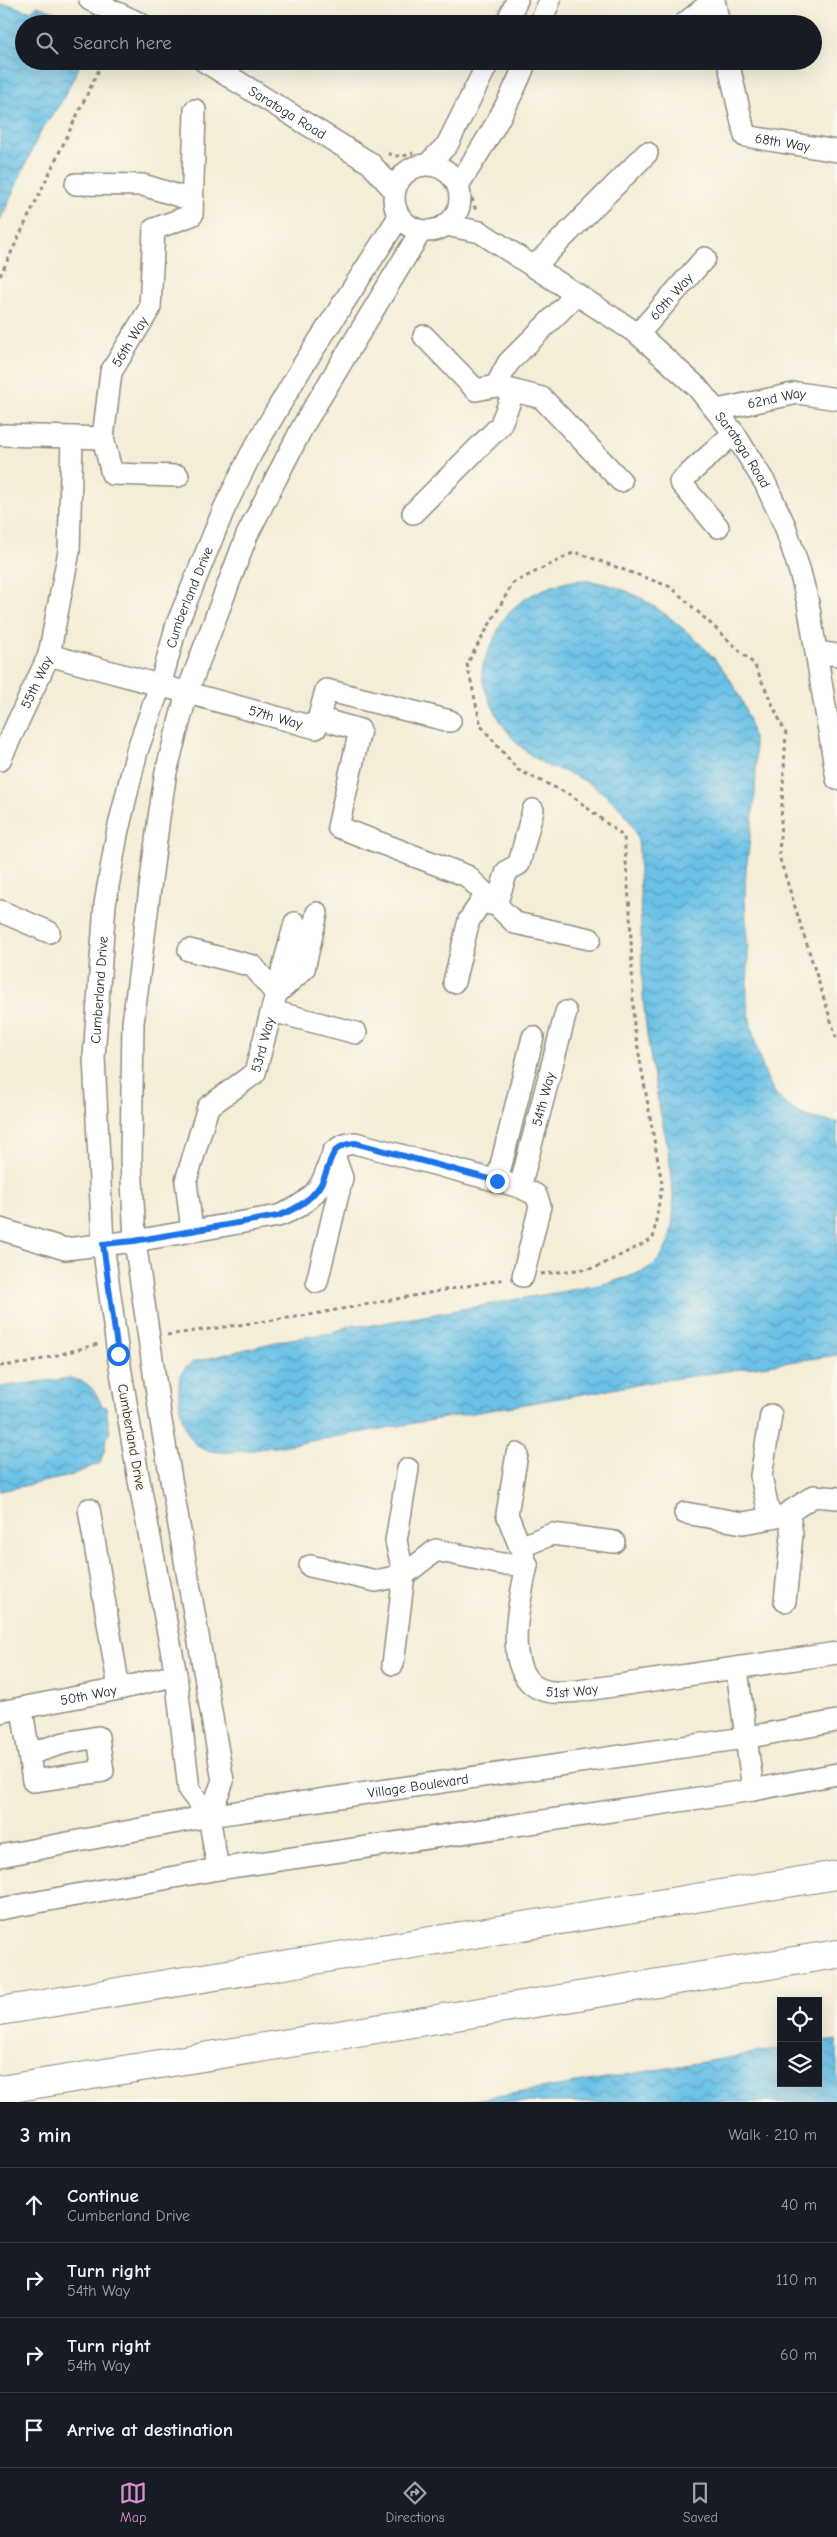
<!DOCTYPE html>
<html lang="en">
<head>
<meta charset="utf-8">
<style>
  :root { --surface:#171b24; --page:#20242c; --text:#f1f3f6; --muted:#9ea1a6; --line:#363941; --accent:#d690ce }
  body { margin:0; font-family:"Comic Neue",sans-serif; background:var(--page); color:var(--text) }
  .controls { position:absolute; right:15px; bottom:15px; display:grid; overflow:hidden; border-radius:0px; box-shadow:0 5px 20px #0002 }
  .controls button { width:45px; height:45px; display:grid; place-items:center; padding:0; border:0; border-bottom:1px solid var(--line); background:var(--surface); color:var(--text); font:25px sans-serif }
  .stop { position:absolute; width:15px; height:15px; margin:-11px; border:4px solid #1a73e8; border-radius:50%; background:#fff }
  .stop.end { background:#1a73e8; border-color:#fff; box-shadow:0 1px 5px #0008 }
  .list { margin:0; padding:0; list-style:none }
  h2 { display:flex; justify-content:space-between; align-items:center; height:65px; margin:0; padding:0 20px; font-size:21px }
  h2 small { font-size:16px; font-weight:400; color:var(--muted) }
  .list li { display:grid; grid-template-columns:32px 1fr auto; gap:15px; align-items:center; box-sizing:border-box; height:75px; padding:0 20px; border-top:1px solid var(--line) }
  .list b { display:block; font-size:19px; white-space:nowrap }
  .list p { margin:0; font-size:16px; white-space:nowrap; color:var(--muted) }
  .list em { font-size:16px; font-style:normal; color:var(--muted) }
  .icon { flex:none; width:28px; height:28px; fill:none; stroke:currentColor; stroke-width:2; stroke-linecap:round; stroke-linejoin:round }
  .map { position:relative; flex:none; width:837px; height:2102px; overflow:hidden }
  .search { position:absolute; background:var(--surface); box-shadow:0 5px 20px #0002; left:15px; right:15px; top:15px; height:55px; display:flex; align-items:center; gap:12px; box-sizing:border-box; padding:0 18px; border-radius:28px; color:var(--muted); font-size:19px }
  .sheet { height:365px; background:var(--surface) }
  nav { display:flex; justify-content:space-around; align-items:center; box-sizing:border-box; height:70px; border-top:1px solid var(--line); background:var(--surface); font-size:14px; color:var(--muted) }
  nav a { display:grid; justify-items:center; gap:2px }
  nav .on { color:var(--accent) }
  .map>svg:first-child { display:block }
  .water { fill:url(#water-waves); stroke:#4a7689 }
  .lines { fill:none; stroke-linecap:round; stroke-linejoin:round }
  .minor-casing { stroke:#908c81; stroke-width:24 }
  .highway-casing { stroke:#908c81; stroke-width:30 }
  .path { stroke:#908c81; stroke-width:3; stroke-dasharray:4 4; stroke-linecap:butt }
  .minor { stroke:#fff; stroke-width:21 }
  .highway { stroke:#fff; stroke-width:28 }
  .route { stroke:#1a73e8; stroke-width:6 }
  .labels { text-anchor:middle; stroke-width:4; stroke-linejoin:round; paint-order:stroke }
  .street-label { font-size:14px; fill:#2b2b2b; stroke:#fbf7ec }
</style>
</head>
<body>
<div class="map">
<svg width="837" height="2102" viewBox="0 0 837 2102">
  <defs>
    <pattern id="water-waves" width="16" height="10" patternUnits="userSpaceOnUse" patternTransform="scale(1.25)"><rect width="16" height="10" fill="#6ac1e7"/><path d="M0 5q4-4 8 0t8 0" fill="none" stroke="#579dbb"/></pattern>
  </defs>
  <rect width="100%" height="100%" fill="#fbf7ec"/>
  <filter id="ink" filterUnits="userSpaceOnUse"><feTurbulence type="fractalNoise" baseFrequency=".02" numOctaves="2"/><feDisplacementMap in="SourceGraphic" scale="10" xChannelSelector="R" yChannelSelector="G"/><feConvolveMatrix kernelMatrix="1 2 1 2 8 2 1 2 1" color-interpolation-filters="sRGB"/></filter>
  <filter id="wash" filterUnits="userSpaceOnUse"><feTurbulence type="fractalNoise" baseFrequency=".0096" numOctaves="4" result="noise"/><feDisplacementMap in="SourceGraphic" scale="20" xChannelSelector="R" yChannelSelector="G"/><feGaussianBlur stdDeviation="1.12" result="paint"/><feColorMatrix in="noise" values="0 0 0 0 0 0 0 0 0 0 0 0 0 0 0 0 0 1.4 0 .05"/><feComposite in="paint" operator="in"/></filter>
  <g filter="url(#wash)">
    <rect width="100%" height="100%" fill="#f4edd7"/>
    <g class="water">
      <path d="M 0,5 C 15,3 20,11 31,11 L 37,6 L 71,18 L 71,24 L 24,24 L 24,61 L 82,61 L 62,101 L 40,132 L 0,221 Z"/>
      <path d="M 579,580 C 621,583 649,600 680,626 C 722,661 747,693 755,749 C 759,785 750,833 746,870 C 744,898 746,925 748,953 C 749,971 745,991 748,1009 C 753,1035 762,1078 779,1098 C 794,1115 815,1120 837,1122 L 837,1355 L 658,1381 L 276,1447 C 253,1449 225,1456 203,1449 C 182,1441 174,1392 182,1373 C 184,1368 189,1365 193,1362 L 284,1340 L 332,1333 L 353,1324 L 367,1326 L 519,1299 C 552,1292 642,1284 660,1258 C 689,1219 663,1132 656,1089 C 649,1051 643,1013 642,974 C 641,939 641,903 639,868 C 639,857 640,845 636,834 C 625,805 594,783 566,772 C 559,769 550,768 544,764 C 519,749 503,730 491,703 C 485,691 479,676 484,662 C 487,653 492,645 496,635 C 508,600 545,585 579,580 Z"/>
      <path d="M 70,1378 C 88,1381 95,1389 102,1406 L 106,1407 L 110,1433 L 106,1437 L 105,1449 L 100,1463 L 70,1476 L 0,1491 L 0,1387 Z"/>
      <polygon points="837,2040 837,2102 462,2102 781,2049 781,2083 818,2083 818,2043"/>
    </g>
  </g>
  <g filter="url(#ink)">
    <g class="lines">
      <defs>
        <g id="minor">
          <polyline points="90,0 141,24"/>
          <polyline points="714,0 719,24"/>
          <polyline points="506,24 517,0"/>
          <polyline points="540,24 550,0"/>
          <polyline points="684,24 714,0"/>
          <path id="s1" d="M 204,61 L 370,163 L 394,190"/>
          <path id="s2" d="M 728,61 L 745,136 L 837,151"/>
          <polyline points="428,164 447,145 489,61"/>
          <circle cx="427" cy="198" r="33"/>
          <polyline points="76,184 143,185 192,200"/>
          <path d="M 458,185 C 484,145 509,106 526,61"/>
          <path id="s3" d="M 446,225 L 480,232 L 638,334 L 697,387 L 734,433 L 765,483 L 785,526 L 800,572 L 808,603 L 837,779"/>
          <polyline points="534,267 647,153"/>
          <path id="s4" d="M 638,334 L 705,258"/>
          <polyline points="424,336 476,390 496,386 508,363 577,294"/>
          <polyline points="496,386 542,398 621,481"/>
          <path id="s5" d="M 717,410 L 798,393 L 837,399"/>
          <polyline points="3,435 72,437"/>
          <polyline points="103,438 112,474 178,476"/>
          <polyline points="413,513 500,426 514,391"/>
          <polyline points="718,527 680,482 734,433"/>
          <polyline points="816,652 837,655"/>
          <path id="s6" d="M 49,655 L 316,728 L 326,690 L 450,721"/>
          <polyline points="318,718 360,730 338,827 467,876 515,923 590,939"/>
          <path id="s7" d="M 0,760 L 49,655 L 69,551 L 72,437 L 103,438 L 111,372 L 150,308 L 154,229 L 192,215 L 195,110"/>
          <polyline points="0,911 49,932"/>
          <polyline points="189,950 253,966 276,994 304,969 317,913"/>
          <polyline points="454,982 469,920 481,902 496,905 507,871 519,864 533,810"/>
          <polyline points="272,1011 356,1033"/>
          <polyline points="497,1181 533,1037"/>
          <path id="s8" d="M 520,1187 L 566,1012"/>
          <path d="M 0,1229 L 65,1249 L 135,1241 L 278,1216 C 294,1210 309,1202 319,1187 C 333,1167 325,1145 355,1143 L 520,1187 L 536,1195 L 540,1206 L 523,1276"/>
          <path id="s9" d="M 192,1231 L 186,1181 L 208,1107 L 255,1073 L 295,923"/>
          <polyline points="317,1282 342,1178 333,1152"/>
          <polyline points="517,1454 507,1514 527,1565"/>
          <polyline points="89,1509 119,1689"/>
          <polyline points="685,1513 743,1523 783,1516 814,1496 837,1498"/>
          <polyline points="770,1518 761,1476 771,1415"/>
          <polyline points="520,1547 552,1534 614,1542"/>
          <path id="s10" d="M 527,1565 C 521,1597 503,1661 533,1685 C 546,1695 564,1692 579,1691 L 837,1653"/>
          <polyline points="310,1566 376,1581 404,1575 396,1541 408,1469"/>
          <polyline points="785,1601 792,1535 789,1513"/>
          <polyline points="393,1664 404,1575 436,1550 502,1564 527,1565"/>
          <polyline points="737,1670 753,1790"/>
          <polyline points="22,1709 33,1781 103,1771 98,1737 64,1743 29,1754"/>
          <path id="s11" d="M 0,1712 L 119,1689 L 176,1675"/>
          <polyline points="209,1816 223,1781 161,1421 135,1241 131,1160 133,1023 159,817 166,772 187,693 247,535 303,426 421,231"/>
          <path id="s12" d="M 0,1856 L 209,1816 L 744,1738 L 837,1721"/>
          <path id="s13" d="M 218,1869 L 209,1816 L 189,1790 L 176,1675 L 138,1475 L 118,1354 L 103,1244 L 94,1057 L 105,904 L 117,834 L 137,751 L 160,686 L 177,624 L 224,509 L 251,454 L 302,367 L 399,217"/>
          <polyline points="0,1909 218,1869 753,1790 837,1774"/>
        </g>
        <g id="highway">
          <polyline points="0,2011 837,1875"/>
          <polyline points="0,2090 837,1954"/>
        </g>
      </defs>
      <use href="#minor" class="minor-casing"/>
      <use href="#highway" class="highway-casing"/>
      <g class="path">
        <path d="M 388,153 C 396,158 405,156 413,153"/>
        <polyline points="472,198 476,211"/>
        <polyline points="0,276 103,61"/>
        <polyline points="541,1274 595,1268 653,1239 662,1184 634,1026 630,911 624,837 571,795 518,770 481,726 467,664 513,583 575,552 671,587 754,664 786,734 779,856 837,1040"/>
        <polyline points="167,1335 309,1315 505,1279"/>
        <polyline points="0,1366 28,1363 98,1344"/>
      </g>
      <use href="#minor" class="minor"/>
      <use href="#highway" class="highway"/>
    </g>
  </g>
  <g class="lines" filter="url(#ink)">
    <path class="route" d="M 118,1354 L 103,1244 L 134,1241 L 278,1216 C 294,1210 309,1202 319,1187 C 333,1167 325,1145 355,1143 L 497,1181"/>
  </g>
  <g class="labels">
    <g class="street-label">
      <text dy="5" stroke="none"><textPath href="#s1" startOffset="98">Saratoga Road</textPath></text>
      <text dy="5" stroke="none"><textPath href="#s2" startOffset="115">68th Way</textPath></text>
      <text dy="5" stroke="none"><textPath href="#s4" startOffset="50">60th Way</textPath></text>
      <text dy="5" stroke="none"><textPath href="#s7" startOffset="469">56th Way</textPath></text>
      <text dy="5" stroke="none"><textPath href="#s5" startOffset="61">62nd Way</textPath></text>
      <text dy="5" stroke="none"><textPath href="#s3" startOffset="380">Saratoga Road</textPath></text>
      <text dy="5" stroke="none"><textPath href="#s13" startOffset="1299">Cumberland Drive</textPath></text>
      <text dy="5" stroke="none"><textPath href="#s7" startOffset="86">55th Way</textPath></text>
      <text dy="5" stroke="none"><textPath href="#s6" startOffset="235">57th Way</textPath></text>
      <text dy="5" stroke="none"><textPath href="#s13" startOffset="894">Cumberland Drive</textPath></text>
      <text dy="5" stroke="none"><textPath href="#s9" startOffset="215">53rd Way</textPath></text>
      <text dy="5" stroke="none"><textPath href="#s8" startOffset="91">54th Way</textPath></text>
      <text transform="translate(132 1437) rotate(80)" y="5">Cumberland Drive</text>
      <text dy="5" stroke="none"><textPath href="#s10" startOffset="166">51st Way</textPath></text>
      <text dy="5" stroke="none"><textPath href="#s11" startOffset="90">50th Way</textPath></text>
      <text dy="5" stroke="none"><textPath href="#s12" startOffset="424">Village Boulevard</textPath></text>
    </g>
  </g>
</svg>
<div class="controls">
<button><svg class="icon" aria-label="locate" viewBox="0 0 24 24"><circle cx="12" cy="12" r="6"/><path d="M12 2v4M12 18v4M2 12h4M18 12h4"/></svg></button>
<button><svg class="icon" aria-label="layers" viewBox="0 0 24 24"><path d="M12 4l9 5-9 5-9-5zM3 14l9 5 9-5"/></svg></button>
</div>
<div class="stop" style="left:118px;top:1354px"></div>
<div class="stop end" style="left:497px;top:1181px"></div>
<div class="search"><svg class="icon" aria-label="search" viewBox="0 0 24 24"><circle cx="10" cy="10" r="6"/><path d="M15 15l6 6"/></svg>Search here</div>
</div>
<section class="sheet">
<h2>3 min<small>Walk · 210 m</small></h2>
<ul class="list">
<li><svg class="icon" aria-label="ahead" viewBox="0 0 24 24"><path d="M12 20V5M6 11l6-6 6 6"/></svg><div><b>Continue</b><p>Cumberland Drive</p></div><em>40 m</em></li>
<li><svg class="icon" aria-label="right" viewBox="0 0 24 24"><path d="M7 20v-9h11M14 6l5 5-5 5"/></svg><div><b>Turn right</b><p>54th Way</p></div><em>110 m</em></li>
<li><svg class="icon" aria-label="right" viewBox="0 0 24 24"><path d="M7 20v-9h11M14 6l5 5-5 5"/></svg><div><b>Turn right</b><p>54th Way</p></div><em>60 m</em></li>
<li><svg class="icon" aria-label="arrive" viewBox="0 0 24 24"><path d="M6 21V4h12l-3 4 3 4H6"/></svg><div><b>Arrive at destination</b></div></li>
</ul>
</section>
<nav>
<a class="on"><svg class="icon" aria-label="map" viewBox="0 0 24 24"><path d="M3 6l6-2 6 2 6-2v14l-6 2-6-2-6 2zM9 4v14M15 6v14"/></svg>Map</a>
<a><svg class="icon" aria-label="directions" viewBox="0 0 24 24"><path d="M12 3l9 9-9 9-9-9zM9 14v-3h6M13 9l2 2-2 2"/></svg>Directions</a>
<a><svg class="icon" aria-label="saved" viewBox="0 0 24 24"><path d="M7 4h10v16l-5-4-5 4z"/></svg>Saved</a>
</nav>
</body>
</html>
